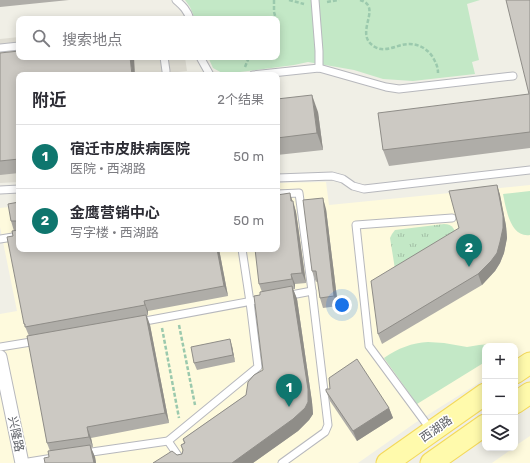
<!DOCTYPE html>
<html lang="zh">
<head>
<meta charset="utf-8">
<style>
  :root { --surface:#fff; --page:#f7f7f7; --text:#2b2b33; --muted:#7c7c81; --line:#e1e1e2; --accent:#0f766e }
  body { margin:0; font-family:Rubik,"Noto Sans SC",sans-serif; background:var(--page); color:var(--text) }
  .controls { position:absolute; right:12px; bottom:12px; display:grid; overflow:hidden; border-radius:8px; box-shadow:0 2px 10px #0003 }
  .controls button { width:36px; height:36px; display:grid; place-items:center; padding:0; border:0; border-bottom:1px solid var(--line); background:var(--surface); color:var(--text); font:20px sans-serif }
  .you { position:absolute; left:342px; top:305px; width:14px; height:14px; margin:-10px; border:3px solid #fff; border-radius:50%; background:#1a73e8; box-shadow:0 0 0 6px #1a73e833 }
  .badge { display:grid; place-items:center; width:26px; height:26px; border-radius:50%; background:var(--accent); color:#fff; font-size:13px; font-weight:700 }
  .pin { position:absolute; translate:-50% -33px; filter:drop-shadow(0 1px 2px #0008) }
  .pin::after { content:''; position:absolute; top:21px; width:14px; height:12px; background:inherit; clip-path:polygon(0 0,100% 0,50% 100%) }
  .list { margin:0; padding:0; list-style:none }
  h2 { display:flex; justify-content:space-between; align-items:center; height:52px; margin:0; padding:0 16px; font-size:17px }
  h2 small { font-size:13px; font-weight:400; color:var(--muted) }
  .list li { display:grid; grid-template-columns:26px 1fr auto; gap:12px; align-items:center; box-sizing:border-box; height:64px; padding:0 16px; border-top:1px solid var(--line) }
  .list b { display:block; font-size:15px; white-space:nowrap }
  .list p { margin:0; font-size:13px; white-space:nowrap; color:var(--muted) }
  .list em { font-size:13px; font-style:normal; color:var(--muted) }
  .icon { flex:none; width:22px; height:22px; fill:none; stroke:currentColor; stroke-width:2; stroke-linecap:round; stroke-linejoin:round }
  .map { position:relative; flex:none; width:530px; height:463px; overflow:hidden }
  .search { position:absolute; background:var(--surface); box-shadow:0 2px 10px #0003; left:16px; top:16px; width:264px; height:44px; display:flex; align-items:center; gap:10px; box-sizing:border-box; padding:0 14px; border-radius:8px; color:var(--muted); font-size:15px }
  .panel { position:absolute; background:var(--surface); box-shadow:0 2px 10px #0003; left:16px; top:72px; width:264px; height:180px; border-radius:8px }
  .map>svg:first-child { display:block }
  .commercial { fill:#fefadd }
  .education { fill:#e0ded4 }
  .grass { fill:url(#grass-tufts) }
  .garden { fill:#c3e8c6 }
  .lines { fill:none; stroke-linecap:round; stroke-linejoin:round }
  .service-casing { stroke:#b7b8bd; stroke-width:9 }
  .minor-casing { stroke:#b7b8bd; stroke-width:15 }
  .primary-casing { stroke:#f4d95b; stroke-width:23 }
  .path { stroke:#9bc9ad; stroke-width:2.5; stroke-dasharray:4 2; stroke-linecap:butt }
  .service { stroke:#fff; stroke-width:7 }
  .minor { stroke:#fff; stroke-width:13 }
  .primary { stroke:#fffaac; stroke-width:21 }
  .wall { fill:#afada8 }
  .shaded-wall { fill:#8f8d88 }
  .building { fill:#ccc9c3; stroke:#8f8d88 }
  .labels { text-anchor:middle; stroke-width:3; stroke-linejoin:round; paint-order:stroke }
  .street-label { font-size:12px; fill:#5e6167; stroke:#fff }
</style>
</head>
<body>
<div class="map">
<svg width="530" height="463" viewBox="0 0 530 463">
  <defs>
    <pattern id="grass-tufts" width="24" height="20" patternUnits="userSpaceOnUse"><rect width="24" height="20" fill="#c3e8c6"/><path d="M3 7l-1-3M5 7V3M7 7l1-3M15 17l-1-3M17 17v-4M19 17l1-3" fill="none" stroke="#a2bfa5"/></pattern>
  </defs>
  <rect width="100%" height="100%" fill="#f0efe6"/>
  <g class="commercial">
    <polygon points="326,182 329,205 530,185 530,351 515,360 515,346 485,346 485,379 415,423 358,463 0,463 0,314 17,311 0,227 0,208 19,206 19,249 277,249 277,183"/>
    <polygon points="530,436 530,463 492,463 513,448 515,448 515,446"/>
  </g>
  <polygon class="education" points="19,37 19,57 185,57 187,71 152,75 19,75 19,182 0,183 0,39"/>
  <path class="grass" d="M 444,224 C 453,224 455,230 457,238 L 395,269 L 390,238 L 392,234 L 395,230 Z"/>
  <g class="garden">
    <polygon points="185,0 480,0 467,4 479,60 472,62 475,74 413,81 383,79 354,70 308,62 294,65 224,74 213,68 208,57 277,57 277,19 195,19 190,7"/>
    <path d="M 530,191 L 530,235 C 510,238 506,208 503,194 Z"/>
    <path d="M 428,342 L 444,343 L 467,347 L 479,345 L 490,344 L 492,346 L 485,346 L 485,362 L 417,404 L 384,358 C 398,348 412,343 428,342 Z"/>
  </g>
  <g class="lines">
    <defs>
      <g id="service">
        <path d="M 176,0 C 183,6 187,10 190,19"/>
        <polyline points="315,0 319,51 319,68"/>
        <polyline points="0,48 19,46"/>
        <polyline points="164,57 166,71"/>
        <polyline points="200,57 210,75"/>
        <polyline points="253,75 319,68 386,87 399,89 513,76"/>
        <polyline points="277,178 332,176 343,179 353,186 364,189 530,170"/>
        <polyline points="0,190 19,189"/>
        <polyline points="277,194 299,193 312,291"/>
        <polyline points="0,239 19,236"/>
        <polyline points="140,322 263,299"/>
        <polyline points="0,347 37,341"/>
        <polyline points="431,430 369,346 356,225 452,218"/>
        <polyline points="168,441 183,463"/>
        <polyline points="85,453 168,441 258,367 250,302 242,249"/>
        <polyline points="22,463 53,458"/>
        <polyline points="282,463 325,432 328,425 312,291 286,296"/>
      </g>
      <polyline id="minor" points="0,357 22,463"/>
      <g id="primary">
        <polyline points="515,373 530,363"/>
        <polyline points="515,403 530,393"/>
        <polyline points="387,463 485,394"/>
        <polyline points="431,463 485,425"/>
      </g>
    </defs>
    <use href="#service" class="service-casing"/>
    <use href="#minor" class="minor-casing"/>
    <use href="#primary" class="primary-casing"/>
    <g class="path">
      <polyline points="274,0 274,12 276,19"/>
      <polyline points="289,0 304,4"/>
      <path d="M 360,0 C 384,7 352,34 375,47 C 384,52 393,47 402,45 C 413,42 425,46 432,56 C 435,61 438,66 438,73"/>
      <polyline points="327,2 339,0"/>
      <polyline points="277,21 279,26 277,31"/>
      <polyline points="245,67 249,57"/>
      <polyline points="179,325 195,405"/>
      <polyline points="162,328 179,418"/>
    </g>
    <use href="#service" class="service"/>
    <use href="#minor" class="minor"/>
    <use href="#primary" class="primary"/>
  </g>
  <g class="wall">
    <polygon points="0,0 69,0 0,7"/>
    <polygon points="530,0 530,148 389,166 383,150 529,94"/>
    <polygon points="0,53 19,57 34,57 35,58 19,75 19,173 0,175"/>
    <polygon points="277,99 318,112 323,150 277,155"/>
    <polygon points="497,185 500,195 506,226 507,238 504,253 500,263 495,271 482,285 382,344 378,334 459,228"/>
    <polygon points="19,202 19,249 219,249 228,296 148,311 148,315 147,316 150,325 169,423 91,438 93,447 91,448 95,457 96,463 45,463 49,457 50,451 47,443 29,336 24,324 13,236 14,231 11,221"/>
    <polygon points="294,204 296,212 306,283 295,284 295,289 293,289 297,299 312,402 313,414 309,420 298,431 253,463 153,463 177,455 182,454 183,451 181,445 184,443 183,439 246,395 263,370 260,295 262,292 259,284"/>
    <polygon points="326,209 338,306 323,308 320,298 318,281 316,282 312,271"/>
    <polygon points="232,346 235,362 197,370 194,363"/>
    <polygon points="326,391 389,408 393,418 357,441 330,401"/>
  </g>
  <g class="shaded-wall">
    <polygon points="130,57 134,57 135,75 132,75"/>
    <polygon points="312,95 318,112 323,150 317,133"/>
    <polygon points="497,185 500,195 506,226 507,238 504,253 500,263 495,271 482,285 478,274"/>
    <polygon points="290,193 296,212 306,283 302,273"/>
    <polygon points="323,198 326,209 338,306 334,296"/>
    <polygon points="217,249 219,249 228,296 224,286"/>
    <polygon points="291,274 295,284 295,289 292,279"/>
    <polygon points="292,286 297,299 312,402 313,414 309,420 298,431 253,463 232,463"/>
    <polygon points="144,301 148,311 148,315 145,305"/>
    <polygon points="146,315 150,325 169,423 165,413"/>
    <polygon points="230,339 232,346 235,362 233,355"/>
    <polygon points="389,408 393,418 357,441 353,431"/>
    <polygon points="87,427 91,438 93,447 89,437"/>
    <polygon points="90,445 95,457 96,463 94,463"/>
  </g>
  <g class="building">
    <polygon points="506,0 530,0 530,132 383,150 378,113 529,94"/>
    <polygon points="19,51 19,57 32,57 32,58 40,57 130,57 132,75 19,75 19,159 0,161 0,53"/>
    <polygon points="312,95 317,133 277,138 277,99"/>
    <polygon points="497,185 503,216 503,228 500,242 497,253 491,261 478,274 378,334 371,281 459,228 449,191"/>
    <polygon points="290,193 291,201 293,201 302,273 291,274 292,279 259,284 255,249 277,249 277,195"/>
    <polygon points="323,198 334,296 320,298 316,271 312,271 303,200"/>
    <polygon points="19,202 19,224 17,221 11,221 8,204"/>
    <polygon points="19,228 19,249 217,249 224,286 144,301 145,305 25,327 25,324 24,324 7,237 13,236 12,231 18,230"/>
    <polygon points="292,286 308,389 308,402 305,408 293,419 232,463 153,463 172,451 177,455 182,454 183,450 181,445 185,443 183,439 246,395 248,382 254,375 263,370 254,296 260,295 260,292"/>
    <polygon points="146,315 165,413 87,427 89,437 47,443 27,336"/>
    <polygon points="230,339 233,355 194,363 191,347"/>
    <polygon points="357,359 389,408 353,431 326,391 326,389 330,389 329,378"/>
    <polygon points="90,445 94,463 45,463 44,458 49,457 48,451"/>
  </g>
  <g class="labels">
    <g class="street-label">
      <text transform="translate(436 429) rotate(-35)" y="4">西湖路</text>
      <text transform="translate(16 434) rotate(78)" y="4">兴隆路</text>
    </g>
  </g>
</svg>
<div class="controls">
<button>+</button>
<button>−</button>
<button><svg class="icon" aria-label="layers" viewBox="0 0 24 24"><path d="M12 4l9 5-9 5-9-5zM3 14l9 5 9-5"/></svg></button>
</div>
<div class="you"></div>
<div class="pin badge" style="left:289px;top:407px">1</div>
<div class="pin badge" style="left:469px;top:267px">2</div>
<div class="search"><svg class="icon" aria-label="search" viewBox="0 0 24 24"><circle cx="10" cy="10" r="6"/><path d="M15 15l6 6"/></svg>搜索地点</div>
<section class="panel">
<h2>附近<small>2个结果</small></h2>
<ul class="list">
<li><span class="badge">1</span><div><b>宿迁市皮肤病医院</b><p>医院 · 西湖路</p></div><em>50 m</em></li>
<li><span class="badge">2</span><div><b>金鹰营销中心</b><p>写字楼 · 西湖路</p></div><em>50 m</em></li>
</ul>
</section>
</div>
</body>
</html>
